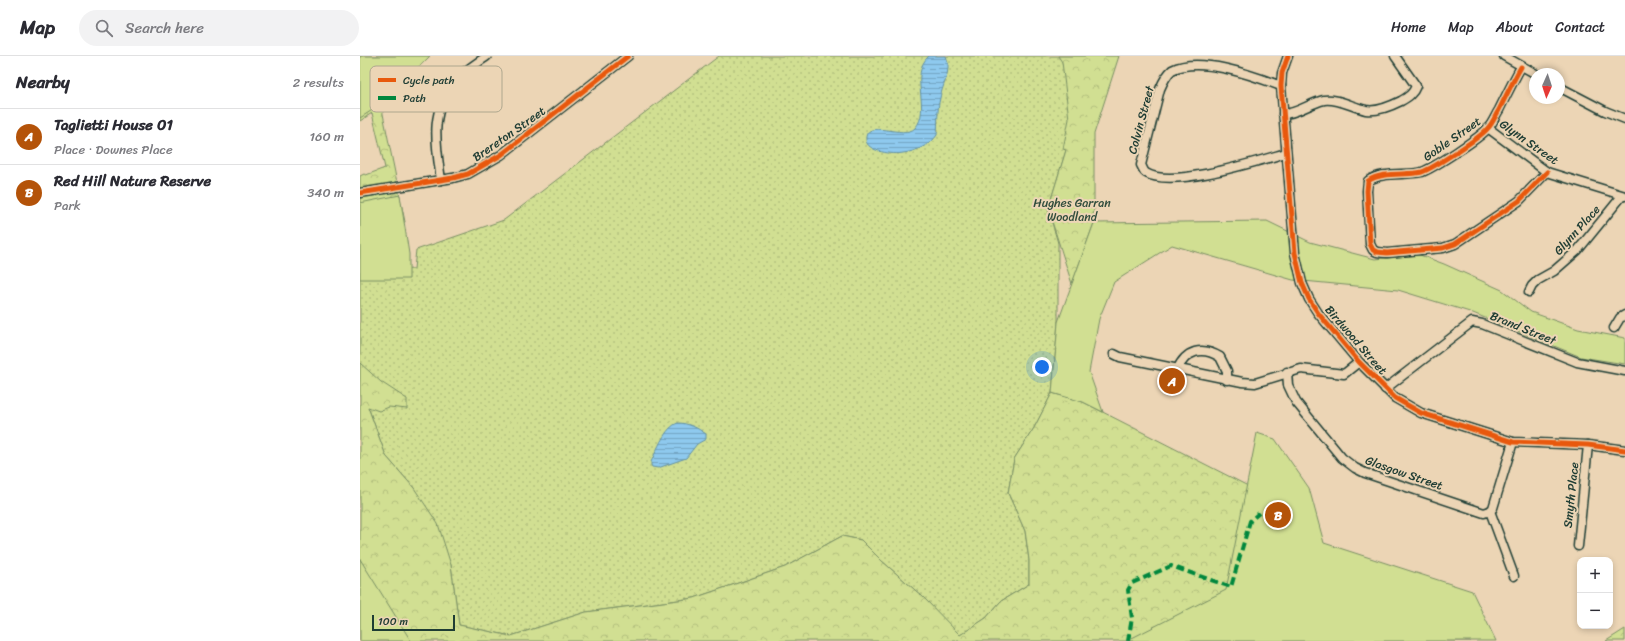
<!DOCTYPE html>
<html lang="en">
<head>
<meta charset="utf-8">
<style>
  :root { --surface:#fff; --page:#f2f2f3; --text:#2b2b33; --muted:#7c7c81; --line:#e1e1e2; --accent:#b45309 }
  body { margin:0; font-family:Sriracha,sans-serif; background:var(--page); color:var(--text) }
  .controls { position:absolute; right:12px; bottom:12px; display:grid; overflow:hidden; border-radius:8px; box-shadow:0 2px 6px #0003 }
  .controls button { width:36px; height:36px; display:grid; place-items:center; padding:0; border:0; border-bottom:1px solid var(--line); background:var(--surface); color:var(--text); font:20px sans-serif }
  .compass { position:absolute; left:1169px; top:12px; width:36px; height:36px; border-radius:50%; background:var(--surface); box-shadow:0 2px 6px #0003; rotate:183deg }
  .scale { position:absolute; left:12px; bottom:10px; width:83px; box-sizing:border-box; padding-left:4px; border:2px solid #1f3d34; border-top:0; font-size:11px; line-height:14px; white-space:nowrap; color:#1f3d34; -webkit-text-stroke:3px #ecd5b5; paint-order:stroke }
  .you { position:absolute; left:682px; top:311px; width:14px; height:14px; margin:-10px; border:3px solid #fff; border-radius:50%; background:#1a73e8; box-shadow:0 0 0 6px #1a73e833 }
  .badge { display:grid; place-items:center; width:26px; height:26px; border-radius:50%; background:var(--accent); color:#fff; font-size:13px; font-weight:700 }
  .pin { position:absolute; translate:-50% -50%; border:2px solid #fff; box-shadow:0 1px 4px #0006 }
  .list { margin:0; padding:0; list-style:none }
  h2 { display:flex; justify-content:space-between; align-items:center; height:52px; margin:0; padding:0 16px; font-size:17px }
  h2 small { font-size:13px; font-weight:400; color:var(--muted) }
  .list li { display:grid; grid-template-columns:26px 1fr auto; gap:12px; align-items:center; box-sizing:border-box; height:56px; padding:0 16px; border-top:1px solid var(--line) }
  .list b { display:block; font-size:15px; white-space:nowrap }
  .list p { margin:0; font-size:13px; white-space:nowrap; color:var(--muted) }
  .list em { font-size:13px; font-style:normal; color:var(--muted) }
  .icon { flex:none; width:22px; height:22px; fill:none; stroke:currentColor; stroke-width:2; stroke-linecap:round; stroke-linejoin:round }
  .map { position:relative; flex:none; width:1265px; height:585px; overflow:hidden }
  header { display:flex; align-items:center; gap:24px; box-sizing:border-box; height:56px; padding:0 20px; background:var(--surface); border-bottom:1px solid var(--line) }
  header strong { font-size:19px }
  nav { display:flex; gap:22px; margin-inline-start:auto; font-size:14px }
  .search { width:280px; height:36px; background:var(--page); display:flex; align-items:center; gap:10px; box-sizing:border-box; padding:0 14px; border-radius:22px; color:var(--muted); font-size:15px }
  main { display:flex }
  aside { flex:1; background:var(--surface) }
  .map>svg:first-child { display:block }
  .grass { fill:url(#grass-dots); stroke:#788e63 }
  .forest { fill:url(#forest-crowns); stroke:#788e63 }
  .park { fill:#d1df92; stroke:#788e63 }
  .water { fill:url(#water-rules); stroke:#6291a4 }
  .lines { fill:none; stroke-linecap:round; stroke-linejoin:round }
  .minor-casing { stroke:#1f3d34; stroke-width:11 }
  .minor { stroke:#ecd5b5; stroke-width:8 }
  .quiet { stroke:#00873e; stroke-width:4; stroke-dasharray:8 4; stroke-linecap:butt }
  .cycleway-casing { stroke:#ecd5b5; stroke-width:8 }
  .cycleway { stroke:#e8590c; stroke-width:5 }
  .labels { text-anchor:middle; stroke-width:4; stroke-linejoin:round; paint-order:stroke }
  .street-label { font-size:12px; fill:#1f3d34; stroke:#ecd5b5 }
  .park-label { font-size:12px; fill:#314d3d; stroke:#ecd5b5 }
  .key { fill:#ecd5b5; stroke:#aea78e; stroke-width:1 }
  .key-label { font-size:11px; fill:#1f3d34 }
</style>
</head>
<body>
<header>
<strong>Map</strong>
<div class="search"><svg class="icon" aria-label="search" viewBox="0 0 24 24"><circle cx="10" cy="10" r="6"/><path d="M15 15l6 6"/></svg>Search here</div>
<nav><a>Home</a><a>Map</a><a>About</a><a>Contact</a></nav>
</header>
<main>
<aside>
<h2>Nearby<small>2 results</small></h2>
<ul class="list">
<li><span class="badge">A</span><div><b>Taglietti House 01</b><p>Place · Downes Place</p></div><em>160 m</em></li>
<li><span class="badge">B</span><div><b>Red Hill Nature Reserve</b><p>Park</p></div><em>340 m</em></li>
</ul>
</aside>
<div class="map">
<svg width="1265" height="585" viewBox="0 0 1265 585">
  <defs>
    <pattern id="grass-dots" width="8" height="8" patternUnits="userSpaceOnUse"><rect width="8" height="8" fill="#d1df92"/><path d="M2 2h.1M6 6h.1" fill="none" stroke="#b3c07e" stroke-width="1.8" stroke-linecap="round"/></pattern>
    <pattern id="forest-crowns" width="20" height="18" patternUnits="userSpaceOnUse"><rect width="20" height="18" fill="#d1df92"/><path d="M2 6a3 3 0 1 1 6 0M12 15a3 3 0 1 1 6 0" fill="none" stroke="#b3c07e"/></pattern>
    <pattern id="water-rules" width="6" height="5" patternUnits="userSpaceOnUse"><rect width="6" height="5" fill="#8ec9ee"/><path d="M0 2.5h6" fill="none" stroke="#73a4c2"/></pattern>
  </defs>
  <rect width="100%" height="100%" fill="#ecd5b5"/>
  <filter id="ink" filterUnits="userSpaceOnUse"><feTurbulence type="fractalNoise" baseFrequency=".025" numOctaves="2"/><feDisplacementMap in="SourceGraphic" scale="8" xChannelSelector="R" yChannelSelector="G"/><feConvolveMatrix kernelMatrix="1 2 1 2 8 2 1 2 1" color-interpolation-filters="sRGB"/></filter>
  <g filter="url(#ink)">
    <polygon class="grass" points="359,0 726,0 726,29 688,153 698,187 698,266 692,337 674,372 654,403 648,437 665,475 669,504 669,528 641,545 626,562 599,580 563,541 522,505 501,484 482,480 425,511 334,542 226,556 151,580 99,569 91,509 54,432 26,400 3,337 0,324 0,216 54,213 56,194 144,164"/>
    <g class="forest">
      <polygon points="0,0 69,0 21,48 45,166 0,203 0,120 4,118 6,119 25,112 12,57 0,65"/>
      <polygon points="698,0 759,0 734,78 734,167 712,228 688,153 706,94 703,93 709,63 702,6"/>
      <polygon points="0,307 21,326 47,343 47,353 29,351 19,355 8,351 26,400 54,432 78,468 91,509 99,569 151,580 226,556 334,542 425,511 482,480 501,484 522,505 563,541 600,579 626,562 641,545 669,528 669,504 665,475 648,437 654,403 674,372 692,337 723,346 888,430 959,520 1111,585 0,585"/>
      <polygon points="1265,573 1265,585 1246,585"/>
    </g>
    <g class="park">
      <polygon points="0,0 70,0 20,49 0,62"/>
      <polygon points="40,139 49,198 49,223 0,223 0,147"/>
      <polygon points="907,165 950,186 1015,203 1060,199 1084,208 1142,234 1171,256 1218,273 1265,282 1265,308 1221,301 1113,257 1038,234 933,224 812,189 754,226 739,263 729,316 743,356 723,346 692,337 698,266 734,167"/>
      <polygon points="897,377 915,383 949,432 964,487 1112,535 1136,585 766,585 866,534"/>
      <polygon points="0,503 51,585 0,585"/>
    </g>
    <g class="water">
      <path d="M 569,0 L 586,0 C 592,15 583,27 580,42 C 577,54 578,67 577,79 C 571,89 554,96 543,97 C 534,99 507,96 506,84 C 504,61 544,84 555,72 C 572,54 548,18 569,0 Z"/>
      <path d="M 318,367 C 328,367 338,372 346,378 L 346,383 L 337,388 L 326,402 L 298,412 L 292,411 L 291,409 L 291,406 C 297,394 305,371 318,367 Z"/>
    </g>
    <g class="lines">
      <defs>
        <g id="minor">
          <polyline points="928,0 922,17 921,30 935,197 942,227 949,243 958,257 999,306 1035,342 1061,357 1153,386 1228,389 1265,394"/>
          <polyline points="1144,0 1176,18"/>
          <path d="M 1161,11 C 1153,25 1146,40 1139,54 C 1135,60 1133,67 1128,72 C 1120,82 1073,112 1062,116 C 1045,120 1023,115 1008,125 L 1007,135 L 1010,188 L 1013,194 L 1017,196 L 1027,197 L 1083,192 L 1095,188 L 1159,145 L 1187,116"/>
          <path d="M 921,30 C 892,19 839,0 812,14 C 806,19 803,26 800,33 L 781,109 C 783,112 783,115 786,117 C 811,133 898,105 926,97"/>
          <polyline points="1199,31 1245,55 1265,63"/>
          <path d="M 923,58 C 937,58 950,47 964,44 C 978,42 992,51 1006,54 C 1017,56 1031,50 1041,45 C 1048,41 1053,38 1056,30 L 1035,0"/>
          <polyline points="1128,72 1187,116 1265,140"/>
          <path d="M 81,124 C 76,88 69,55 95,25 C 104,15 116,8 127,0"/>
          <polyline points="0,137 93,122 108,118 141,99 268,0"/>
          <polyline points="1169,236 1172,230 1178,224 1194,215 1218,194 1262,140"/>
          <polyline points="1254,272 1260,262 1265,259"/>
          <polyline points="754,298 760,301 882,326 895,327 941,313 984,318 999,306"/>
          <path d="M 817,314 C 826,294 842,290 860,301 L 867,315 L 867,324"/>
          <polyline points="927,316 928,329 936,346 982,402 995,412 1005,417 1124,457 1130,455 1133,452 1153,386"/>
          <polyline points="1025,333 1112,266 1122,268 1217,306 1265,315"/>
          <polyline points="1130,455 1154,520"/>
          <polyline points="1218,490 1228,389"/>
        </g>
      </defs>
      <use href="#minor" class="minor-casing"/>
      <use href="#minor" class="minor"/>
      <polyline class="quiet" points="768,585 772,562 768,534 772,527 811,510 871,531 890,465 899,457"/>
      <defs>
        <g id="cycleway">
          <polyline points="928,0 922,17 921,30 935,197 942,227 949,243 958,257 999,306 1035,342 1061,357 1153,386 1228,389 1265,394"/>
          <path d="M 1161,11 C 1153,25 1146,40 1139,54 C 1135,60 1133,67 1128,72 C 1120,82 1073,112 1062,116 C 1045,120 1023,115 1008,125 L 1007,135 L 1010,188 L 1013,194 L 1017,196 L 1027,197 L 1083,192 L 1095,188 L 1159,145 L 1187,116"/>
          <polyline points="0,137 93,122 108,118 141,99 268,0"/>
        </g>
      </defs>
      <use href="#cycleway" class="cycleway-casing"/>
      <use href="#cycleway" class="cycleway"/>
    </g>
  </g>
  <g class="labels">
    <g class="street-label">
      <text transform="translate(781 64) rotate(-75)" y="4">Colvin Street</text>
      <text transform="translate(149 78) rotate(-35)" y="4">Brereton Street</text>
      <text transform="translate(1092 83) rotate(-35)" y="4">Goble Street</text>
      <text transform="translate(1169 86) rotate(35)" y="4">Glynn Street</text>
      <text transform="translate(1217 174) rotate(-48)" y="4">Glynn Place</text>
      <text transform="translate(1163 272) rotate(22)" y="4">Brand Street</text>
      <text transform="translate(996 284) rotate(49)" y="4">Birdwood Street</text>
      <text transform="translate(1044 417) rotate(19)" y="4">Glasgow Street</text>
      <text transform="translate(1211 439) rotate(-84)" y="4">Smyth Place</text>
    </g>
    <g class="park-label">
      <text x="712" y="151">Hughes Garran<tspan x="712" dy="14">Woodland</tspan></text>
    </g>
  </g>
  <rect x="10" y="10" width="132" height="46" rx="6" class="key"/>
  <rect x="18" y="22" width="18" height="4" fill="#e8590c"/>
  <rect x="18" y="40" width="18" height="4" fill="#00873e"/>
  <g class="key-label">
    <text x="43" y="28">Cycle path</text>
    <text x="43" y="46">Path</text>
  </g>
</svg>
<div class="controls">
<button>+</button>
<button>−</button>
</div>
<svg class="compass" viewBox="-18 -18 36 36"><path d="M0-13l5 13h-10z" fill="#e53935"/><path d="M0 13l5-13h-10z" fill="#7c7c81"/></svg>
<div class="scale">100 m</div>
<div class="you"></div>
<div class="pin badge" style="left:812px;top:325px">A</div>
<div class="pin badge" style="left:918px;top:459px">B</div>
</div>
</main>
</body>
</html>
